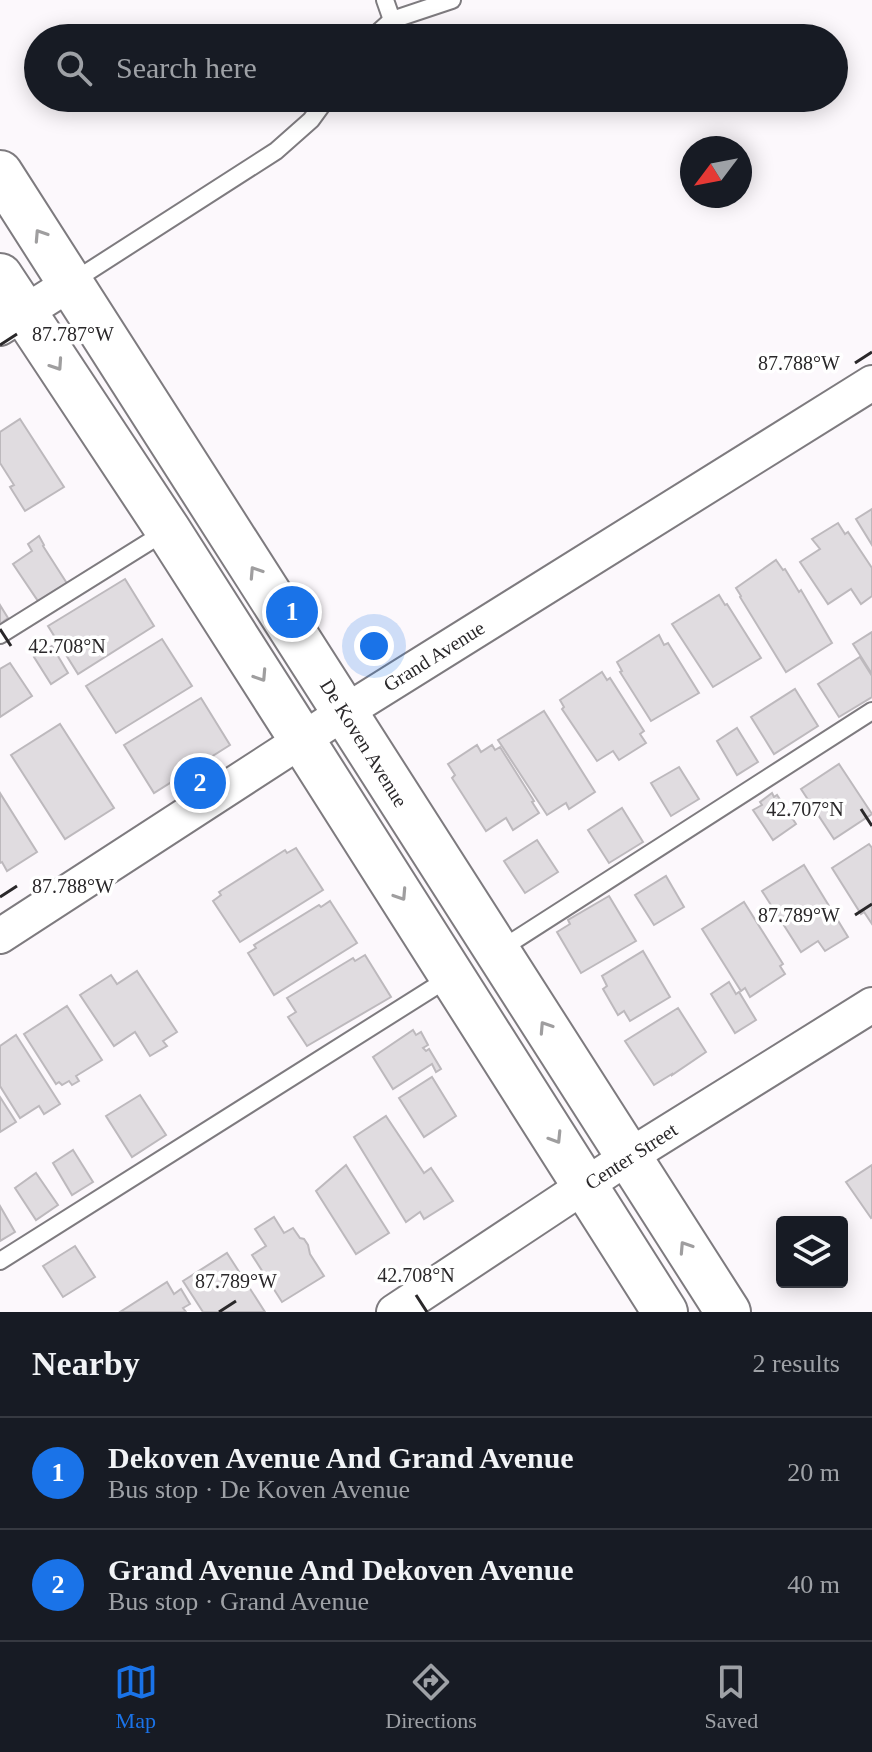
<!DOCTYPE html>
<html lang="en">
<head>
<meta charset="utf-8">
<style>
  :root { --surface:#171b24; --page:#20242c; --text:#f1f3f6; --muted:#9ea1a6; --line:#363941; --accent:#1a73e8 }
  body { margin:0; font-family:"Times New Roman",serif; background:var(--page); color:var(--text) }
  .controls { position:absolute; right:24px; bottom:24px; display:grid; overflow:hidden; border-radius:8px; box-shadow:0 4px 20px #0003 }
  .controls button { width:72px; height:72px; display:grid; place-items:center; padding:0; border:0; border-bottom:2px solid var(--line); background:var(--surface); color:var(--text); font:40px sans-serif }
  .compass { position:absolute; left:680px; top:136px; width:72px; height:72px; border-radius:50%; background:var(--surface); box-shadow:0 4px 20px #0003; rotate:238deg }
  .you { position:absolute; left:374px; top:646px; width:28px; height:28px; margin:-20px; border:6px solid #fff; border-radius:50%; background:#1a73e8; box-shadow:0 0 0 12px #1a73e833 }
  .badge { display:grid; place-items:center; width:52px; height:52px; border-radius:50%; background:var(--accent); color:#fff; font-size:26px; font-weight:700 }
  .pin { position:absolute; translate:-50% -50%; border:4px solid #fff; box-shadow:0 2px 8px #0006 }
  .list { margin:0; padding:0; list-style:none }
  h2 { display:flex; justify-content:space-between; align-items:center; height:104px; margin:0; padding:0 32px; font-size:34px }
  h2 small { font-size:26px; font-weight:400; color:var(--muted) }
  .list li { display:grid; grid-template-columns:52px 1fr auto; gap:24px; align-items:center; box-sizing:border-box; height:112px; padding:0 32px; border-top:2px solid var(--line) }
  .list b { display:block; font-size:30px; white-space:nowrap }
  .list p { margin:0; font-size:26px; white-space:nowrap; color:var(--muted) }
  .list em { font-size:26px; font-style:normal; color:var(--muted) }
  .icon { flex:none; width:44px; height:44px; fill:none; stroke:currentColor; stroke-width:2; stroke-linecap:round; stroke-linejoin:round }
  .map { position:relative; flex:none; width:872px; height:1312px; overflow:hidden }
  .search { position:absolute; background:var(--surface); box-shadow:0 4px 20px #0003; left:24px; right:24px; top:24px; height:88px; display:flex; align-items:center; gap:20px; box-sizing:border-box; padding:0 28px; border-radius:44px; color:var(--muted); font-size:30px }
  .sheet { height:328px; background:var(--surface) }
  nav { display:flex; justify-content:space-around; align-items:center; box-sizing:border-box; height:112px; border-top:2px solid var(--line); background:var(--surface); font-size:22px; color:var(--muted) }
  nav a { display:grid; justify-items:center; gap:4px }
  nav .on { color:var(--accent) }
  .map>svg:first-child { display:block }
  .building { fill:#e0dce0; stroke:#bdb9bd; stroke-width:2 }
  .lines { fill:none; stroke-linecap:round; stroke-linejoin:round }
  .lane-casing { stroke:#7e7b7f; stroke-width:20 }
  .street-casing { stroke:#7e7b7f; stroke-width:38 }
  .secondary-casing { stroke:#7e7b7f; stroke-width:48 }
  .lane { stroke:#fff; stroke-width:16 }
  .street { stroke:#fff; stroke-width:34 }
  .secondary { stroke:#fff; stroke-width:44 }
  .oneway { stroke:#9f9e9f }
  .ticks { fill:none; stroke:#2a282a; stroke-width:3 }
  .labels { text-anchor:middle; stroke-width:7; stroke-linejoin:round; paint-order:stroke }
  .street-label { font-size:20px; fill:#2a282a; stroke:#fff }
  .ticks-label { font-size:20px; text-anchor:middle; fill:#2a282a; stroke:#fff; stroke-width:7; stroke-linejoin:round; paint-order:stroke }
</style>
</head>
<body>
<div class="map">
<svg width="872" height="1312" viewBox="0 0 872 1312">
  <rect width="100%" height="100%" fill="#fcf8fc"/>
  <g class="building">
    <polygon points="20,419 64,487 25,511 10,487 14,485 0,463 0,432"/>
    <polygon points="872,509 872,545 856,519"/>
    <polygon points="838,523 845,534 848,532 872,568 872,596 861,604 851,589 828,604 800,562 820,549 812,539"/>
    <polygon points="39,536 44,545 43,546 68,585 40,604 13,564 32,551 28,544"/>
    <polygon points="776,560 783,570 785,569 799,592 801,590 832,643 786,672 740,597 741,596 736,588"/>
    <polygon points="125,579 154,626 78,674 48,626"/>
    <polygon points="719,595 725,605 727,604 761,658 713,687 672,624"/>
    <polygon points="0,605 8,618 0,624"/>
    <polygon points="872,632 872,674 853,644"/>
    <polygon points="659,635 664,645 668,643 699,693 651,721 620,672 622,671 617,662"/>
    <polygon points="162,639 192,686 116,733 86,686"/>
    <polygon points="52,646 68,673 51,684 34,657"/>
    <polygon points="860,657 872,676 872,697 839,717 818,684"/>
    <polygon points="10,663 32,696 0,717 0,669"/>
    <polygon points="602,672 607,680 610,678 644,731 640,734 646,743 619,760 613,751 597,761 562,709 564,707 560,700"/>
    <polygon points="795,689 818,726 774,754 751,717"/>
    <polygon points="201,698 230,745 154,793 124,745"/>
    <polygon points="544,711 595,792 569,809 566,803 547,815 498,740"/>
    <polygon points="60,724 114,808 65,839 11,755"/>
    <polygon points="737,728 758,762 737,775 717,741"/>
    <polygon points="477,745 481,752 492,745 495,750 500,747 534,801 532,802 539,813 513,830 506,818 486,831 452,778 455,775 448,764"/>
    <polygon points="839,764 872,814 834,839 801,789"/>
    <polygon points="679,767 699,799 671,816 651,783"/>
    <polygon points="0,793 37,852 7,871 2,862 0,863"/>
    <polygon points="772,793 774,797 777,795 796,824 773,840 753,810 762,805 760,802"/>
    <polygon points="622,808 643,842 609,863 588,830"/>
    <polygon points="537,840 558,872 525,893 504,861"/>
    <polygon points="869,844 872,848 872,924 864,912 861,914 832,868"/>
    <polygon points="296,848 323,890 240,942 213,901 221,895 219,892 285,850 287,853"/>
    <polygon points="804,865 848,937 825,951 818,941 801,952 762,891"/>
    <polygon points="666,876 684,907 654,925 635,895"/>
    <polygon points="609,896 636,941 581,973 557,932 570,924 568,920"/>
    <polygon points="330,901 357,943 274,995 248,953 256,948 254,945 319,905 321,907"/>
    <polygon points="744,902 783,964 780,966 785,974 750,997 745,988 741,991 702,929"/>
    <polygon points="643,951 670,997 630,1021 624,1011 618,1015 603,989 607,986 602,976"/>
    <polygon points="365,955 391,997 307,1046 288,1017 296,1012 287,998 353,958 355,961"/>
    <polygon points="137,971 177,1032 163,1041 167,1046 150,1056 135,1032 114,1046 80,995 111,975 117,984"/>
    <polygon points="729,982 736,994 739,992 756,1020 735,1033 711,994"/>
    <polygon points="67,1006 102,1060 76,1076 79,1081 72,1085 69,1081 62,1085 59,1082 56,1084 24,1034"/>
    <polygon points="678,1008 706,1052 672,1075 672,1074 654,1085 625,1041"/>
    <polygon points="413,1030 416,1035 421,1032 428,1045 423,1048 426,1051 429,1049 441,1069 436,1072 432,1064 393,1089 373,1057"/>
    <polygon points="16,1035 60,1104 44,1114 39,1106 20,1118 0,1086 0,1046"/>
    <polygon points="432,1077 456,1116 424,1137 399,1098"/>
    <polygon points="140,1095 166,1135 132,1157 106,1116"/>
    <polygon points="0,1097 16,1122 0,1132"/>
    <polygon points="386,1116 424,1173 431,1168 453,1201 424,1219 420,1212 406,1222 354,1137"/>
    <polygon points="73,1150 93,1182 72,1195 53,1163"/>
    <polygon points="346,1165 389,1233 356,1254 316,1191"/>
    <polygon points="872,1165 872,1217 871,1218 846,1182"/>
    <polygon points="36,1173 58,1205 36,1220 15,1188"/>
    <polygon points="0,1206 15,1232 0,1241"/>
    <polygon points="274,1217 284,1233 293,1228 300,1238 304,1239 308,1245 310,1254 324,1276 282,1302 252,1255 266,1246 255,1229"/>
    <polygon points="75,1246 95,1277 63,1297 43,1266"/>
    <polygon points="227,1253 265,1312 203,1312 183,1281"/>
    <polygon points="167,1282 174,1294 181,1289 190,1304 183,1308 186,1312 120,1312"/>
  </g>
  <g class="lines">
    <defs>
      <g id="lane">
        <polyline points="385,0 392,20"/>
        <polyline points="372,38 392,20 452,0"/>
        <polyline points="72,282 276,151 311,120 327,98"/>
        <polyline points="0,635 165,532"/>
        <polyline points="498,951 872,711"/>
        <polyline points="0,1261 452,976"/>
      </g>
      <g id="street">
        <polyline points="0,328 71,283"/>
        <polyline points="0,936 345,712 872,383"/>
        <polyline points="394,1312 628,1157 872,1005"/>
      </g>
      <g id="secondary">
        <polyline points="0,173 728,1312"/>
        <polyline points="0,276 168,530 302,740 665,1312"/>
      </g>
    </defs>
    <use href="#lane" class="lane-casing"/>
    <use href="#street" class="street-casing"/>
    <use href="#secondary" class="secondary-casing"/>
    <use href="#lane" class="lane"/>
    <use href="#street" class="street"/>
    <use href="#secondary" class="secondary"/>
  </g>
  <defs><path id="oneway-chevron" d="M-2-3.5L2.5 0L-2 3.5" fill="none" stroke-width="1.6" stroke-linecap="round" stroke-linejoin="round" transform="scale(2)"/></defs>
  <g class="oneway">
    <use href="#oneway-chevron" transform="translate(40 235) rotate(-123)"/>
    <use href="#oneway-chevron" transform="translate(57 365) rotate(56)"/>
    <use href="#oneway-chevron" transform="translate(255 572) rotate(-123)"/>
    <use href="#oneway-chevron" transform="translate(261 676) rotate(57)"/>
    <use href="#oneway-chevron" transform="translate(401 895) rotate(57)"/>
    <use href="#oneway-chevron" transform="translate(545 1027) rotate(-123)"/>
    <use href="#oneway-chevron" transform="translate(556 1138) rotate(58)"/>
    <use href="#oneway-chevron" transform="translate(685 1247) rotate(-123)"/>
  </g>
  <path class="ticks" d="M 0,345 L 17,334M 855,363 L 872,352M 0,629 L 11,646M 861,809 L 872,826M 0,897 L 17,886M 855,915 L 872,904M 416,1295 L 427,1312M 219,1312 L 236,1301"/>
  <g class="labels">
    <g class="street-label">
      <text transform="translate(434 656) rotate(-32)" y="7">Grand Avenue</text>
      <text transform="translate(364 743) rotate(58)" y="7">De Koven Avenue</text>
      <text transform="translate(631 1156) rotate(-33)" y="7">Center Street</text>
    </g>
  </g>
  <g class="ticks-label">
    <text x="73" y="341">87.787°W</text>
    <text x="799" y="370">87.788°W</text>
    <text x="67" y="653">42.708°N</text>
    <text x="805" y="816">42.707°N</text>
    <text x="73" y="893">87.788°W</text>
    <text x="799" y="922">87.789°W</text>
    <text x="416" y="1282">42.708°N</text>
    <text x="236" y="1288">87.789°W</text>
  </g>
</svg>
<div class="controls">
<button><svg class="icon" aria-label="layers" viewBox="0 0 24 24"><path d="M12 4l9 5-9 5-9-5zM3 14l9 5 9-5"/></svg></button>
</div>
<svg class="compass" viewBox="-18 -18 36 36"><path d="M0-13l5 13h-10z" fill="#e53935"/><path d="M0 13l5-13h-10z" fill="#9ea1a6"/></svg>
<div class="you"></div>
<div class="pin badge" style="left:292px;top:612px">1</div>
<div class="pin badge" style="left:200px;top:783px">2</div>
<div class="search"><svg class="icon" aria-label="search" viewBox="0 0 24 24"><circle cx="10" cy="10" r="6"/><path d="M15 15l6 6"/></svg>Search here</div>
</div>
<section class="sheet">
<h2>Nearby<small>2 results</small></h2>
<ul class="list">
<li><span class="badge">1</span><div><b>Dekoven Avenue And Grand Avenue</b><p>Bus stop · De Koven Avenue</p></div><em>20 m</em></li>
<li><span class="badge">2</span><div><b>Grand Avenue And Dekoven Avenue</b><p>Bus stop · Grand Avenue</p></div><em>40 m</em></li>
</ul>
</section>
<nav>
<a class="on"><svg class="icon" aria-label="map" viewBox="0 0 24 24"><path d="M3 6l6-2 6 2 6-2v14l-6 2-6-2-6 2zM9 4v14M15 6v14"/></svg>Map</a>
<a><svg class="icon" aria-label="directions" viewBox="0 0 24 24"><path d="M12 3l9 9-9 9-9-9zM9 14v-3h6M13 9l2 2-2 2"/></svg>Directions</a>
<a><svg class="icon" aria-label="saved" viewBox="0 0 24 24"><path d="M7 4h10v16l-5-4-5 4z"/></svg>Saved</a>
</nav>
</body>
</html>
